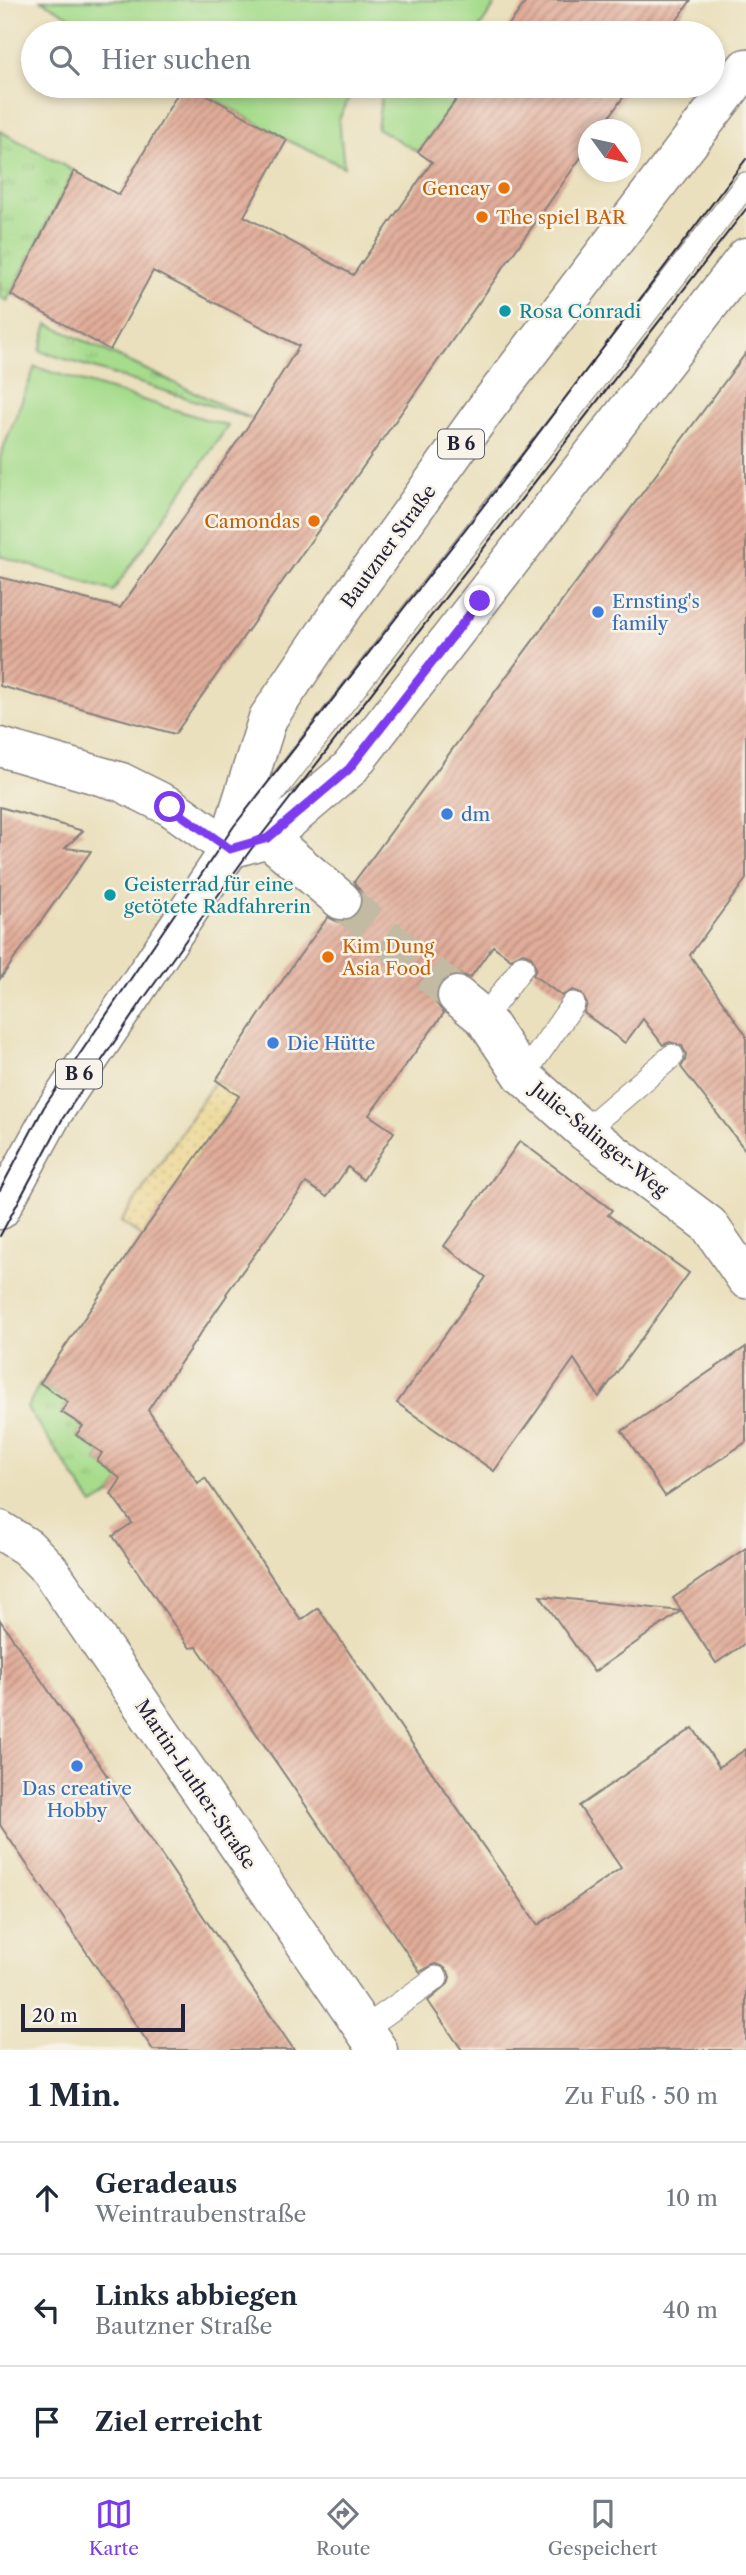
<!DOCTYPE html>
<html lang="de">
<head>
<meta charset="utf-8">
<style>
  :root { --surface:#fff; --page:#f6f6f7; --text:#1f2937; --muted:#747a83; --line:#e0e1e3; --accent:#7c3aed }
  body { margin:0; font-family:"Libre Caslon Text",serif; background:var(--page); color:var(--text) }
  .compass { position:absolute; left:578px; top:119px; width:63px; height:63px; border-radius:50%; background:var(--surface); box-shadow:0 4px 10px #0003; rotate:123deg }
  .scale { position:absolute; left:21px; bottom:18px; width:164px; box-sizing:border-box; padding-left:7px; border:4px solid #22223b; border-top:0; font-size:19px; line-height:24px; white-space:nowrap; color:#22223b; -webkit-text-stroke:5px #f7f3e8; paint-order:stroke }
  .stop { position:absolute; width:21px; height:21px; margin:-16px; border:5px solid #7c3aed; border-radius:50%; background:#fff }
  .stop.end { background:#7c3aed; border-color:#fff; box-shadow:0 2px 7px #0008 }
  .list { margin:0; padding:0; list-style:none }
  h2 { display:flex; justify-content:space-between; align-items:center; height:91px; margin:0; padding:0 28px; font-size:30px }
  h2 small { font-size:23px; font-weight:400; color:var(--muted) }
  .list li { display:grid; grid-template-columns:46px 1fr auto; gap:21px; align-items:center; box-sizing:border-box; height:112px; padding:0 28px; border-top:2px solid var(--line) }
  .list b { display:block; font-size:26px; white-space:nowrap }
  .list p { margin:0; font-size:23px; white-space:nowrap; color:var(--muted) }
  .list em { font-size:23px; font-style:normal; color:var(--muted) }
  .icon { flex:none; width:38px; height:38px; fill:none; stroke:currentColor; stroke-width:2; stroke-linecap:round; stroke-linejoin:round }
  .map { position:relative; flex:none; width:746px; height:2050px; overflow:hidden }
  .search { position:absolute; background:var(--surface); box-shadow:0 4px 10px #0003; left:21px; right:21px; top:21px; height:77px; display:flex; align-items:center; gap:18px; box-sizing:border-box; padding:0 24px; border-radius:38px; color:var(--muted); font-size:26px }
  .sheet { height:427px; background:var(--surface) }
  nav { display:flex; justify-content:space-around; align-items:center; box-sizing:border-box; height:98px; border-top:2px solid var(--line); background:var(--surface); font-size:19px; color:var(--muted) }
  nav a { display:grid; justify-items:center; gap:4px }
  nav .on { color:var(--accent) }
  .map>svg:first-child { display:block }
  .grass { fill:url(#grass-tufts); stroke:#647f64; stroke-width:2 }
  .sand { fill:url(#sand-dots); stroke:#887e6c; stroke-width:2 }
  .green { fill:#a6dc8c; stroke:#647f64; stroke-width:2 }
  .building { fill:url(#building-hatch) }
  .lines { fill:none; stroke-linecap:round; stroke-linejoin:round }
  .minor-tunnel { stroke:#c2baa3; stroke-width:38; stroke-dasharray:38 19; stroke-linecap:butt }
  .service-casing { stroke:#86817c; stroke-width:25 }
  .minor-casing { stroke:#86817c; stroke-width:41 }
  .tertiary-casing { stroke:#86817c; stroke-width:41 }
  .primary-casing { stroke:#86817c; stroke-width:41 }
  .service { stroke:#fff; stroke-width:23 }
  .minor { stroke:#fff; stroke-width:38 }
  .tertiary { stroke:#fff; stroke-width:38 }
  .primary { stroke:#fff; stroke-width:38 }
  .tram { stroke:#22223b; stroke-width:2 }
  .route { stroke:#7c3aed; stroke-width:9 }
  .food-dot { fill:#e8710a; stroke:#f7f3e8; stroke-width:2.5 }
  .culture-dot { fill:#0f9aa8; stroke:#f7f3e8; stroke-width:2.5 }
  .shop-dot { fill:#3f7fe0; stroke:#f7f3e8; stroke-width:2.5 }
  .labels { text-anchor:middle; stroke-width:5; stroke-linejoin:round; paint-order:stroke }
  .shield { fill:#f7f3e8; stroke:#62616f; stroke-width:2 }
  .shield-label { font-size:18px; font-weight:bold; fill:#22223b }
  .food-label { font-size:19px; fill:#c56008; stroke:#f7f3e8; text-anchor:end }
  .culture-label { font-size:19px; fill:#0d838f; stroke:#f7f3e8; text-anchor:start }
  .street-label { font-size:19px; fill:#22223b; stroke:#f7f3e8 }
  .shop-label { font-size:19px; fill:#366cbe; stroke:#f7f3e8; text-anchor:start }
</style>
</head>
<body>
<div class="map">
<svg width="746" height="2050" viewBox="0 0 746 2050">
  <defs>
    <pattern id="grass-tufts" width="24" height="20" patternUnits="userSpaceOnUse" patternTransform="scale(1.75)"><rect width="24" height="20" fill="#a6dc8c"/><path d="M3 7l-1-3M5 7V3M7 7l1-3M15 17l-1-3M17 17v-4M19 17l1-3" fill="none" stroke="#8fbc7a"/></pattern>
    <pattern id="sand-dots" width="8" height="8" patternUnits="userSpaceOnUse" patternTransform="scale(1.75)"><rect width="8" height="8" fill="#eeda9e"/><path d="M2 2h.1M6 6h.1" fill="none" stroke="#ccbb89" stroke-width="1.8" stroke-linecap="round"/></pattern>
    <pattern id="building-hatch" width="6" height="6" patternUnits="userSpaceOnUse" patternTransform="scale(1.75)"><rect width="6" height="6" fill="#e2ad9a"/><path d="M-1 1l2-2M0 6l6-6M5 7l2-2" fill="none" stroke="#b78c7f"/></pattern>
  </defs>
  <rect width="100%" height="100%" fill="#f7f3e8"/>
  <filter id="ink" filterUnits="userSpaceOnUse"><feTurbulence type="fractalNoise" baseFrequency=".0143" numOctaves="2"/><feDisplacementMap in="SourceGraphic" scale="14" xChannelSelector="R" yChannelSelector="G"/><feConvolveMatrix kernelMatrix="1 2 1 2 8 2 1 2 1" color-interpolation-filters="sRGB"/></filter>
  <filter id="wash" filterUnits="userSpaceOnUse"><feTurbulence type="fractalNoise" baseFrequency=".00686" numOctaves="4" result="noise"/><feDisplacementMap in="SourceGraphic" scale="28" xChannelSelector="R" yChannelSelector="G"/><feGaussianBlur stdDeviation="1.57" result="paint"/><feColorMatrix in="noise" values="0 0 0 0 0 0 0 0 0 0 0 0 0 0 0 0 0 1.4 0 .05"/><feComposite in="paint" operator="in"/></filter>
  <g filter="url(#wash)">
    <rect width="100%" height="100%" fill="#eae0bd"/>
    <g class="grass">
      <polygon points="0,131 74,171 7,301 0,297"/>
      <polygon points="48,324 252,419 40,351"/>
      <polygon points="40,1383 68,1402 61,1412 83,1426 77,1436 102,1453 97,1461 121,1479 111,1494 93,1505 27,1408"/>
    </g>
    <polygon class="sand" points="216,1080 239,1096 142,1236 121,1222"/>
    <g class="green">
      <polygon points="41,0 498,0 476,33 99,33"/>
      <polygon points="191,86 355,86 339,119 344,167 287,140"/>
      <polygon points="391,86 466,86 418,152 377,128 382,94"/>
      <polygon points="35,367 228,426 113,591 0,556 0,457"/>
    </g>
    <g id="blocks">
      <g class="building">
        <polygon points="527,0 691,0 668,33 503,33"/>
        <polygon points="182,86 191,86 287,140 244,216 353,275 432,162 418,152 466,86 631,86 600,130 589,130 589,146 175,734 0,686 0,577 120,608 253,419 299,346 153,271 110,350 11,295 74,171 119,195"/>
        <polygon points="746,353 746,879 690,955 746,1035 746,1151 681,1067 685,1061 686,1054 682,1046 670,1042 663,1045 643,1019 625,1043 584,1013 587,1004 581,993 573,990 562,996 533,975 536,968 531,956 523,953 511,959 493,946 470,978 460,974 450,975 440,983 435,993 436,1003 444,1013 369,1115 394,1132 363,1180 348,1167 327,1197 306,1183 226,1294 227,1295 148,1410 198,1483 205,1478 301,1620 318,1608 538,1925 621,1868 579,1806 693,1728 719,1767 746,1749 746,2050 462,2050 428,2001 448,1984 450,1977 448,1971 442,1966 435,1964 420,1972 197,1647 190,1648 113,1536 132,1523 111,1494 121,1479 97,1461 102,1453 76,1435 83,1426 61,1412 68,1402 40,1383 141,1235 239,1096 216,1080 292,966 328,917 338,922 348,921 358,914 363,903 362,893 354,882"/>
        <polygon points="0,807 83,831 65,848 91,851 0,979"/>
        <polygon points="520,1141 612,1210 608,1215 689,1273 599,1397 574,1359 494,1471 397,1403 486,1277 444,1246"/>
        <polygon points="746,1347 746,1442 665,1496 622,1431"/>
        <polygon points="746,1548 746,1643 716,1663 673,1598"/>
        <polygon points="540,1596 606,1603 681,1611 594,1672"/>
        <polygon points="0,1620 165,1860 294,2050 153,2050 0,1825"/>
      </g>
    </g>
  </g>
  <g filter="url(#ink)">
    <use href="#blocks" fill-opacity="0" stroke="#86817c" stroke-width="2"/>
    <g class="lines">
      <polyline class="minor-tunnel" points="341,900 457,996"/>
      <defs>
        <g id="service">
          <polyline points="239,837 746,184"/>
          <polyline points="484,1018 522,967"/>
          <polyline points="523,1076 573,1004"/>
          <polyline points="584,1131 672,1056"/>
          <polyline points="364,2029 436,1978"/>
        </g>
        <g id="minor">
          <polyline points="268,838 341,900"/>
          <polyline points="457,996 484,1018 523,1076 584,1131 709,1225 746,1279"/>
          <polyline points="0,1530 27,1547 49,1569 378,2050"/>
        </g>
        <polyline id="tertiary" points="0,747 121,782 171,807 230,849"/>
        <g id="primary">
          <polyline points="230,849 268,838 349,769 746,257"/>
          <polyline points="0,1210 53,1113 230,849 234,826 268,718 337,616 484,411 746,68"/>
        </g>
      </defs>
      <use href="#service" class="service-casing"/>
      <use href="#minor" class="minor-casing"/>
      <use href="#tertiary" class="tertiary-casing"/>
      <use href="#primary" class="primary-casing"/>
      <use href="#service" class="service"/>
      <use href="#minor" class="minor"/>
      <use href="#tertiary" class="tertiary"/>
      <use href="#primary" class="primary"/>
      <g class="tram">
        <polyline points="0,1190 44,1107 234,826 491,496 746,159"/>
        <polyline points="0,1236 63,1118 142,1001 257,841 746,209"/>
      </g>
    </g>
  </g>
  <g class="lines" filter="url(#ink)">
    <polyline class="route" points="170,807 230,849 268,838 349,769 480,601"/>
  </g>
  <g class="food-dot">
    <circle cx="504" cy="188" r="7"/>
    <circle cx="482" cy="217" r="7"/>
    <circle cx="314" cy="521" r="7"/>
    <circle cx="328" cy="957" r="7"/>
  </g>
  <g class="culture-dot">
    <circle cx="505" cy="311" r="7"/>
    <circle cx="110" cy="895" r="7"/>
  </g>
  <g class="shop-dot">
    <circle cx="598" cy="612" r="7"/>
    <circle cx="447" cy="814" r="7"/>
    <circle cx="273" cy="1043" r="7"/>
    <circle cx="77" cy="1766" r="7"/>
  </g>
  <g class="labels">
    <g class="shield">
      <rect x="438" y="429.5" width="46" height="29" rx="5"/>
      <rect x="56" y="1059.5" width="46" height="29" rx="5"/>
    </g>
    <g class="shield-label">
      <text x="461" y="450">B 6</text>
      <text x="79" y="1080">B 6</text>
    </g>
    <g class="food-label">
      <text x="490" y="195">Gencay</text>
      <text x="496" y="224" text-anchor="start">The spiel BAR</text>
      <text x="300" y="528">Camondas</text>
      <text x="342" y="953" text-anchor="start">Kim Dung<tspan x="342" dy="22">Asia Food</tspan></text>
    </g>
    <g class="culture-label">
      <text x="519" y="318">Rosa Conradi</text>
      <text x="124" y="891">Geisterrad für eine<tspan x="124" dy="22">getötete Radfahrerin</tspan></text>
    </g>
    <g class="street-label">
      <text transform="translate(388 546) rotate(-54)" y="7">Bautzner Straße</text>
      <text transform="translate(600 1139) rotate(39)" y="7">Julie-Salinger-Weg</text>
      <text transform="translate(196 1784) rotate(56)" y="7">Martin-Luther-Straße</text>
    </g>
    <g class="shop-label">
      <text x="612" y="608">Ernsting's<tspan x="612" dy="22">family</tspan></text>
      <text x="461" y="821">dm</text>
      <text x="287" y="1050">Die Hütte</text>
      <text x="77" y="1795" text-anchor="middle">Das creative<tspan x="77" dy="22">Hobby</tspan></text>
    </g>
  </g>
</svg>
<svg class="compass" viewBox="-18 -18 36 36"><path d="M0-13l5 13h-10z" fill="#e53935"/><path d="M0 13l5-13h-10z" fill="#747a83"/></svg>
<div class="scale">20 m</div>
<div class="stop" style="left:170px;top:807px"></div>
<div class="stop end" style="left:480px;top:601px"></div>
<div class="search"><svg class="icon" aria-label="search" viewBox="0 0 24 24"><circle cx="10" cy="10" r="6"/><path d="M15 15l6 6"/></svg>Hier suchen</div>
</div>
<section class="sheet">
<h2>1 Min.<small>Zu Fuß · 50 m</small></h2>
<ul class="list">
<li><svg class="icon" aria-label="ahead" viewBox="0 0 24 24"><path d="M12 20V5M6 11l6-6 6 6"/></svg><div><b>Geradeaus</b><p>Weintraubenstraße</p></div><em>10 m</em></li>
<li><svg class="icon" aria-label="left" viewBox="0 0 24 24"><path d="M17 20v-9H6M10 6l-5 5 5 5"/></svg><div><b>Links abbiegen</b><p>Bautzner Straße</p></div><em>40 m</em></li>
<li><svg class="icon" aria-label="arrive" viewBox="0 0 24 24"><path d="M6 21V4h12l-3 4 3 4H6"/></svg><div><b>Ziel erreicht</b></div></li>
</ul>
</section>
<nav>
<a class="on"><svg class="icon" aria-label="map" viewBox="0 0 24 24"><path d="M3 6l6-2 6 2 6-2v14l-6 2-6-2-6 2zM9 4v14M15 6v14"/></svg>Karte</a>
<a><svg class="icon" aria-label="directions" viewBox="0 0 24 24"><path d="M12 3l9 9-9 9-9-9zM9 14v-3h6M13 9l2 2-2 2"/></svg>Route</a>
<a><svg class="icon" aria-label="saved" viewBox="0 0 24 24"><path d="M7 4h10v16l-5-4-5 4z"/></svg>Gespeichert</a>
</nav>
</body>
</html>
